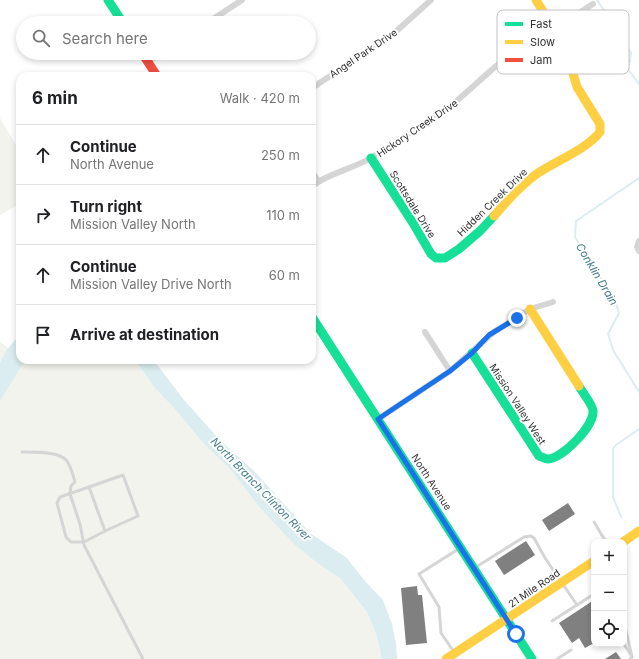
<!DOCTYPE html>
<html lang="en">
<head>
<meta charset="utf-8">
<style>
  :root { --surface:#fff; --page:#f2f2f2; --text:#202124; --muted:#757577; --line:#e0e0e0 }
  body { margin:0; font-family:Inter,sans-serif; background:var(--page); color:var(--text) }
  .controls { position:absolute; right:12px; bottom:12px; display:grid; overflow:hidden; border-radius:8px; box-shadow:0 2px 6px #0003 }
  .controls button { width:36px; height:36px; display:grid; place-items:center; padding:0; border:0; border-bottom:1px solid var(--line); background:var(--surface); color:var(--text); font:20px sans-serif }
  .stop { position:absolute; width:12px; height:12px; margin:-9px; border:3px solid #1a73e8; border-radius:50%; background:#fff }
  .stop.end { background:#1a73e8; border-color:#fff; box-shadow:0 1px 4px #0008 }
  .list { margin:0; padding:0; list-style:none }
  h2 { display:flex; justify-content:space-between; align-items:center; height:52px; margin:0; padding:0 16px; font-size:17px }
  h2 small { font-size:13px; font-weight:400; color:var(--muted) }
  .list li { display:grid; grid-template-columns:26px 1fr auto; gap:12px; align-items:center; box-sizing:border-box; height:60px; padding:0 16px; border-top:1px solid var(--line) }
  .list b { display:block; font-size:15px; white-space:nowrap }
  .list p { margin:0; font-size:13px; white-space:nowrap; color:var(--muted) }
  .list em { font-size:13px; font-style:normal; color:var(--muted) }
  .icon { flex:none; width:22px; height:22px; fill:none; stroke:currentColor; stroke-width:2; stroke-linecap:round; stroke-linejoin:round }
  .map { position:relative; flex:none; width:639px; height:659px; overflow:hidden }
  .search { position:absolute; background:var(--surface); box-shadow:0 2px 6px #0003; left:16px; top:16px; width:300px; height:44px; display:flex; align-items:center; gap:10px; box-sizing:border-box; padding:0 14px; border-radius:22px; color:var(--muted); font-size:15px }
  .panel { position:absolute; background:var(--surface); box-shadow:0 2px 6px #0003; left:16px; top:72px; width:300px; height:292px; border-radius:12px }
  .map>svg:first-child { display:block }
  .green { fill:#f2f3ec }
  .water { fill:#dbedf0 }
  .lines { fill:none; stroke-linecap:round; stroke-linejoin:round }
  .stream { stroke:#dbedf0; stroke-width:2 }
  .building { fill:#808080 }
  .lane { stroke:#d5d5d5; stroke-width:3 }
  .street { stroke:#d5d5d5; stroke-width:6 }
  .fast { stroke:#16e098; stroke-width:9 }
  .slow { stroke:#ffcf43; stroke-width:9 }
  .jam { stroke:#f24e42; stroke-width:9 }
  .route { stroke:#1a73e8; stroke-width:5 }
  .labels { text-anchor:middle; stroke-width:4; stroke-linejoin:round; paint-order:stroke }
  .street-label { font-size:10px; fill:#313131; stroke:#fff }
  .water-label { font-size:11px; font-style:italic; fill:#407d89; stroke:#fff }
  .key { fill:#fff; stroke:#c1c1c1; stroke-width:1 }
  .key-label { font-size:11px; fill:#313131 }
</style>
</head>
<body>
<div class="map">
<svg width="639" height="659" viewBox="0 0 639 659">
  <rect width="100%" height="100%" fill="#fff"/>
  <g class="green">
    <polygon points="0,118 20,152 20,204 0,215"/>
    <polygon points="0,342 8,348 20,360 24,361 25,360 135,360 155,388 174,408 204,444 231,470 260,508 320,565 340,578 367,612 375,631 380,650 381,659 0,659"/>
  </g>
  <g class="water">
    <polygon points="20,335 20,360 25,360 0,401 0,363 8,348"/>
    <polygon points="135,360 152,360 158,366 184,400 219,439 256,473 310,533 347,558 364,580 383,600 392,624 396,644 397,659 381,659 380,650 375,631 367,612 340,578 320,565 294,544 260,508 231,470 204,444 174,408 155,388"/>
  </g>
  <g class="lines">
    <g class="stream">
      <polyline points="597,0 631,53 630,61 627,68 639,84"/>
      <polyline points="639,178 576,221 575,237 615,300 619,313 608,334 613,350 639,392"/>
      <polyline points="621,517 613,497 613,449 616,445 639,429"/>
    </g>
  </g>
  <g class="building">
    <polygon points="568,503 575,514 549,531 542,520"/>
    <polygon points="526,541 535,555 504,575 495,561"/>
    <polygon points="417,586 418,595 422,595 427,643 406,645 401,588"/>
    <polygon points="594,600 594,643 585,648 579,638 572,643 559,623"/>
    <polygon points="616,652 621,659 605,659"/>
  </g>
  <g class="lines">
    <g class="lane">
      <path d="M 22,452 C 33,452 60,451 67,461 C 71,467 73,475 75,482 L 71,486 L 70,494 L 80,524 L 84,545 L 143,659"/>
      <polygon points="89,487 105,531 84,542 71,542 66,537 57,503 60,497"/>
      <polyline points="89,487 123,475 138,516 105,531"/>
      <polyline points="594,522 606,542"/>
      <polyline points="476,567 524,537 531,536 534,538 545,558 577,605"/>
      <polyline points="552,621 594,594"/>
      <polyline points="624,622 632,657"/>
      <polyline points="624,644 632,657 630,659"/>
      <polyline points="454,652 441,633 439,607 419,574 460,548"/>
      <polyline points="557,659 571,650"/>
    </g>
    <g class="street">
      <polyline points="207,23 242,0"/>
      <polyline points="147,62 161,53"/>
      <polyline points="312,88 392,35 431,0"/>
      <polyline points="312,172 318,181"/>
      <path d="M 312,186 C 329,173 352,169 371,158 L 451,106 L 496,66 L 593,4"/>
      <polyline points="639,241 637,247 639,251"/>
      <polyline points="425,332 450,371"/>
      <polyline points="378,419 450,371 494,332 530,309 553,302"/>
    </g>
    <g class="fast">
      <polyline points="108,0 123,23"/>
      <polyline points="371,158 413,223 431,254 436,258 445,258 459,249 480,231 494,216"/>
      <polyline points="312,317 532,659"/>
      <path d="M 472,353 L 539,456 C 542,457 545,459 548,459 C 563,458 594,426 593,411 C 593,405 582,392 579,386"/>
    </g>
    <g class="slow">
      <path d="M 494,216 C 507,201 521,185 538,173 C 556,161 587,149 600,132 L 600,124 L 577,87 L 565,47 L 536,0"/>
      <polyline points="530,309 579,386"/>
      <polyline points="623,542 639,531"/>
      <polyline points="446,659 594,561"/>
    </g>
    <polyline class="jam" points="142,53 157,76"/>
  </g>
  <g class="lines">
    <polyline class="route" points="516,634 378,419 450,371 472,353 489,335 517,318"/>
  </g>
  <g class="labels">
    <g class="street-label">
      <text transform="translate(363 53) rotate(-34)" y="4">Angel Park Drive</text>
      <text transform="translate(417 128) rotate(-34)" y="4">Hickory Creek Drive</text>
      <text transform="translate(492 202) rotate(-44)" y="4">Hidden Creek Drive</text>
      <text transform="translate(413 204) rotate(58)" y="4">Scottsdale Drive</text>
      <text transform="translate(518 404) rotate(57)" y="4">Mission Valley West</text>
      <text transform="translate(432 482) rotate(57)" y="4">North Avenue</text>
      <text transform="translate(534 588) rotate(-34)" y="4">21 Mile Road</text>
    </g>
    <g class="water-label">
      <text transform="translate(597 274) rotate(59)" y="4">Conklin Drain</text>
      <text transform="translate(261 489) rotate(46)" y="4">North Branch Clinton River</text>
    </g>
  </g>
  <rect x="497" y="10" width="132" height="64" rx="6" class="key"/>
  <rect x="505" y="22" width="18" height="4" fill="#16e098"/>
  <rect x="505" y="40" width="18" height="4" fill="#ffcf43"/>
  <rect x="505" y="58" width="18" height="4" fill="#f24e42"/>
  <g class="key-label">
    <text x="530" y="28">Fast</text>
    <text x="530" y="46">Slow</text>
    <text x="530" y="64">Jam</text>
  </g>
</svg>
<div class="controls">
<button>+</button>
<button>−</button>
<button><svg class="icon" aria-label="locate" viewBox="0 0 24 24"><circle cx="12" cy="12" r="6"/><path d="M12 2v4M12 18v4M2 12h4M18 12h4"/></svg></button>
</div>
<div class="stop" style="left:516px;top:634px"></div>
<div class="stop end" style="left:517px;top:318px"></div>
<div class="search"><svg class="icon" aria-label="search" viewBox="0 0 24 24"><circle cx="10" cy="10" r="6"/><path d="M15 15l6 6"/></svg>Search here</div>
<section class="panel">
<h2>6 min<small>Walk · 420 m</small></h2>
<ul class="list">
<li><svg class="icon" aria-label="ahead" viewBox="0 0 24 24"><path d="M12 20V5M6 11l6-6 6 6"/></svg><div><b>Continue</b><p>North Avenue</p></div><em>250 m</em></li>
<li><svg class="icon" aria-label="right" viewBox="0 0 24 24"><path d="M7 20v-9h11M14 6l5 5-5 5"/></svg><div><b>Turn right</b><p>Mission Valley North</p></div><em>110 m</em></li>
<li><svg class="icon" aria-label="ahead" viewBox="0 0 24 24"><path d="M12 20V5M6 11l6-6 6 6"/></svg><div><b>Continue</b><p>Mission Valley Drive North</p></div><em>60 m</em></li>
<li><svg class="icon" aria-label="arrive" viewBox="0 0 24 24"><path d="M6 21V4h12l-3 4 3 4H6"/></svg><div><b>Arrive at destination</b></div></li>
</ul>
</section>
</div>
</body>
</html>
